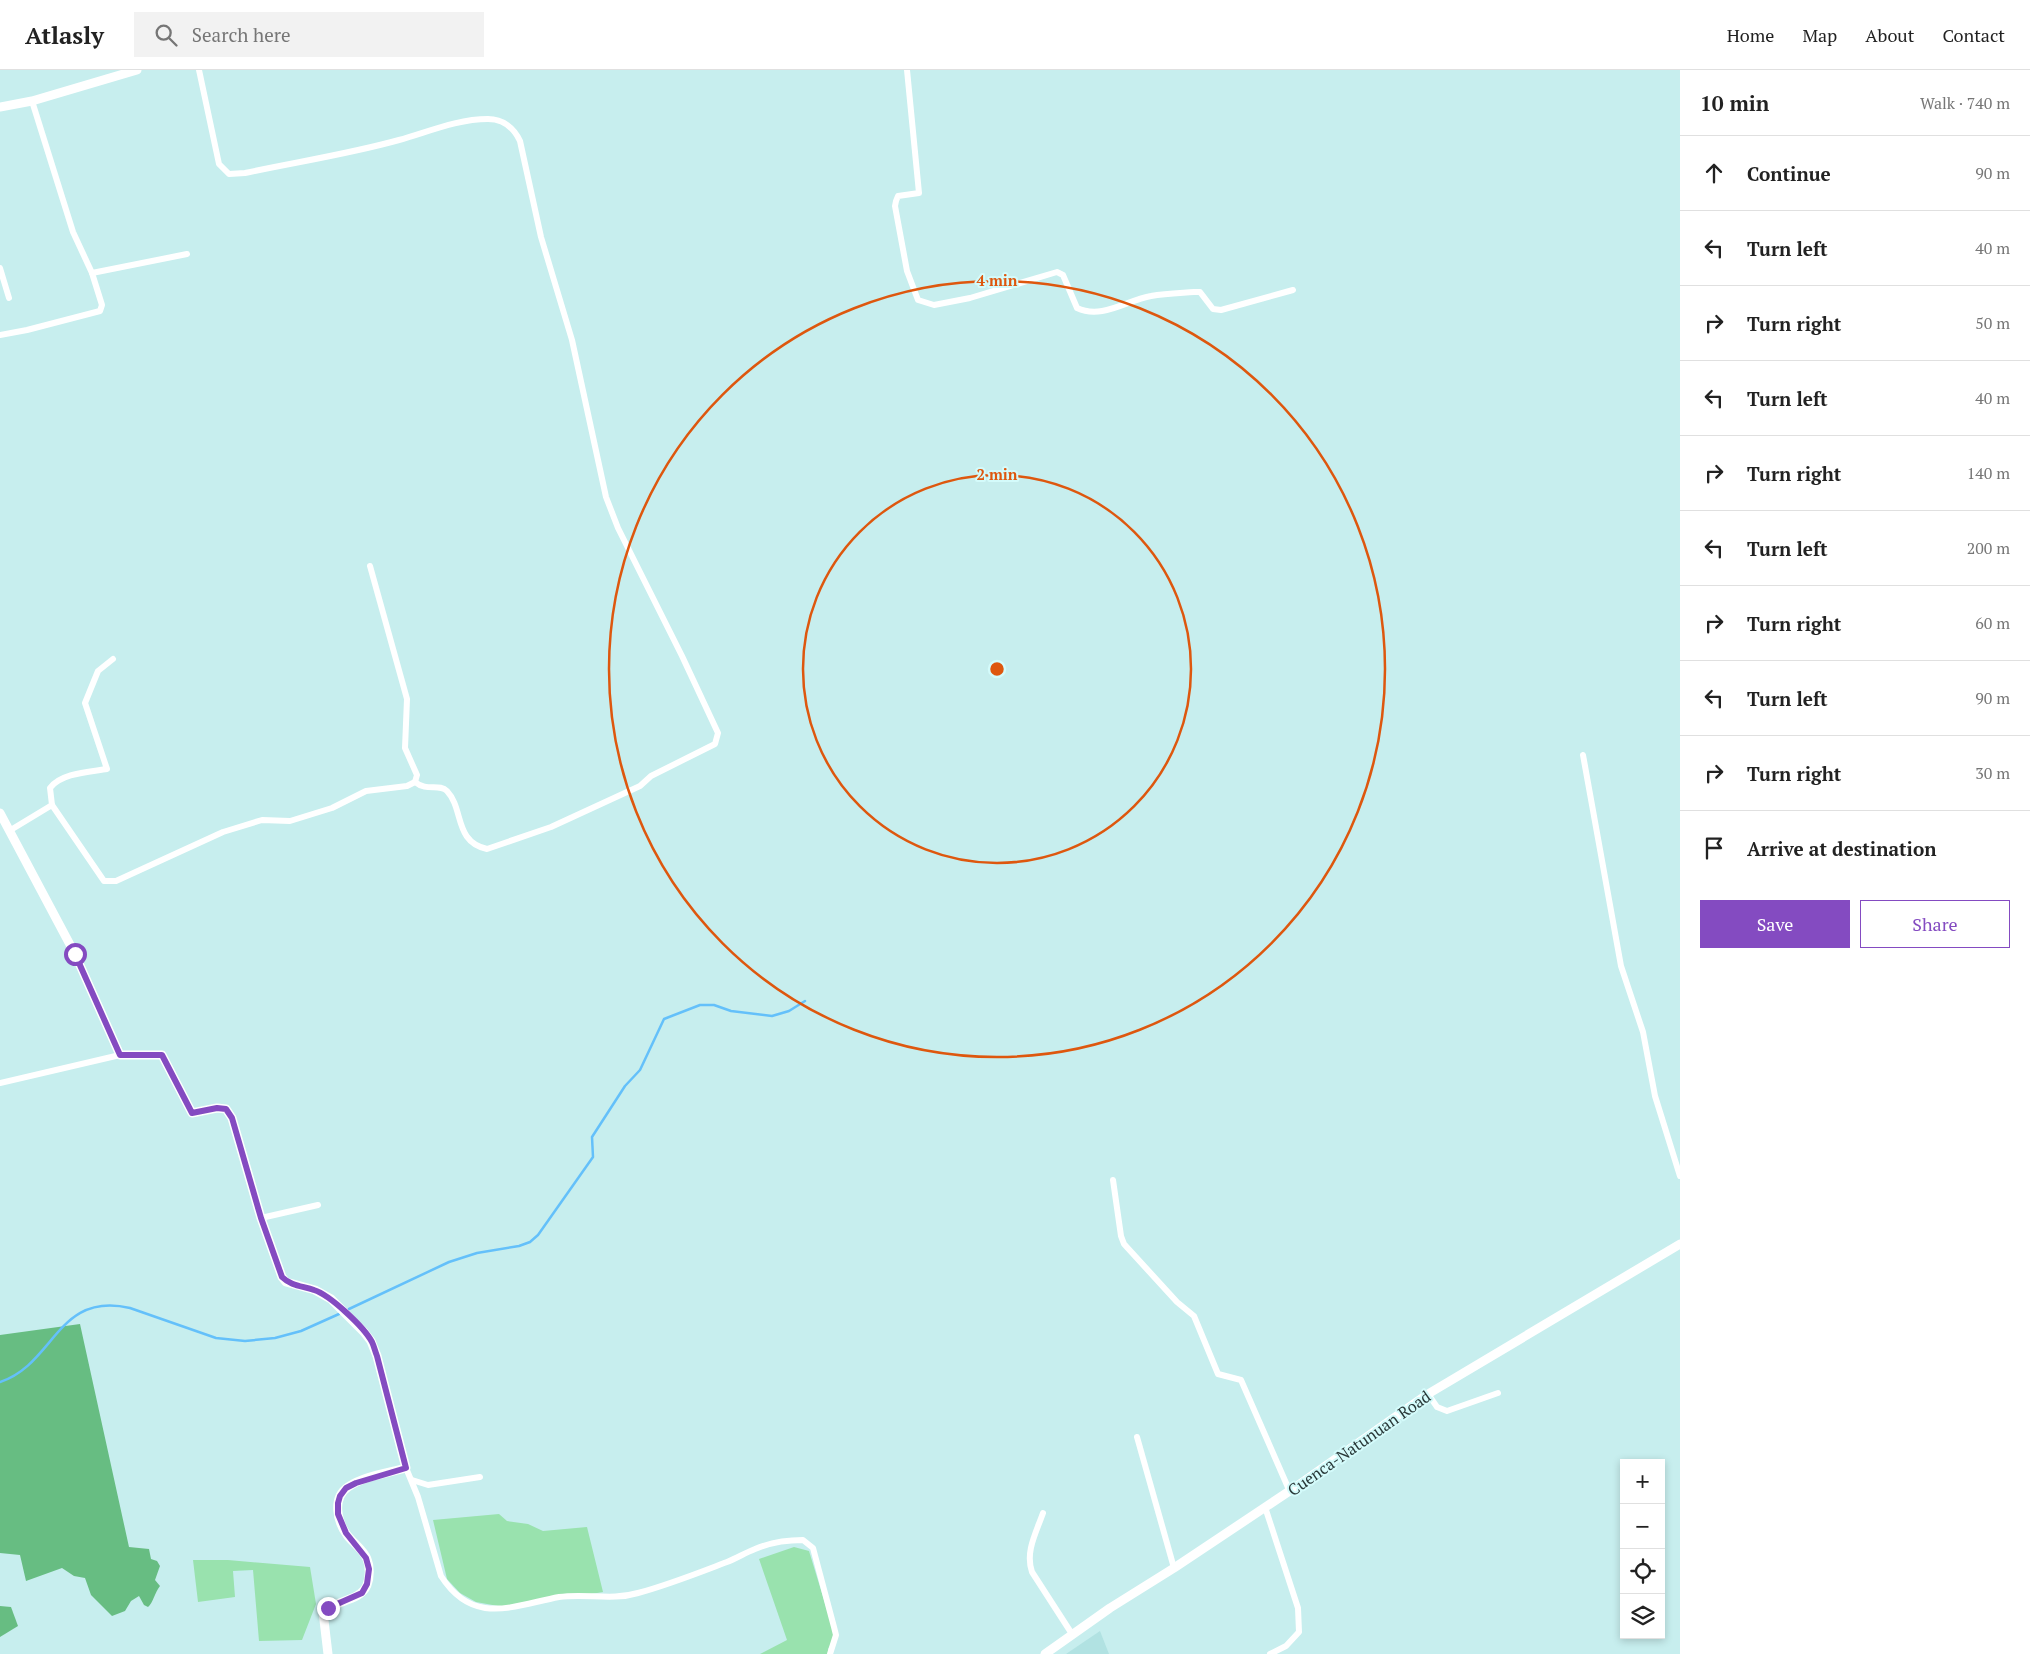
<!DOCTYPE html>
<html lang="en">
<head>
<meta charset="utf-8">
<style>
  :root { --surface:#fff; --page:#f2f2f2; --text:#222; --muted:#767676; --line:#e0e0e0; --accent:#844bc1 }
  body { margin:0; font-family:"PT Serif",serif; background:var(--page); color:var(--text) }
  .controls { position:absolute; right:15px; bottom:15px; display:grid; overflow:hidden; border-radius:0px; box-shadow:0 2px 8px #0003 }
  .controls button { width:45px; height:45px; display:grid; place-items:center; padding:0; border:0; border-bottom:1px solid var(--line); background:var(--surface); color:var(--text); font:25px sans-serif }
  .stop { position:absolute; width:15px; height:15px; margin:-11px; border:4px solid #844bc1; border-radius:50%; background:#fff }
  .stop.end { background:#844bc1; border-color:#fff; box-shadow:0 1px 5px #0008 }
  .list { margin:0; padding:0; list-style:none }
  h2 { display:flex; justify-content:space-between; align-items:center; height:65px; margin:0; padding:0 20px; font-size:21px }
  h2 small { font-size:16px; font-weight:400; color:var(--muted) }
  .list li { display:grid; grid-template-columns:32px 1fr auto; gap:15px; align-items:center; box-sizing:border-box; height:75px; padding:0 20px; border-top:1px solid var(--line) }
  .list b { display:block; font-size:19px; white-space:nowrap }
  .list em { font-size:16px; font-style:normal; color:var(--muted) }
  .actions { display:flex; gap:10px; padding:15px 20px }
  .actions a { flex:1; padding:11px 0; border:1px solid var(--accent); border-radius:0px; text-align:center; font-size:18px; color:var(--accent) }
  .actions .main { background:var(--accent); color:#fff }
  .icon { flex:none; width:28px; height:28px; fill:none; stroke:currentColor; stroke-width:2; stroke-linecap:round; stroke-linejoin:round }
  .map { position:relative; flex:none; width:1680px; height:1584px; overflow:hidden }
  header { display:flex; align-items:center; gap:30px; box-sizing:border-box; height:70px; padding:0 25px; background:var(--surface); border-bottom:1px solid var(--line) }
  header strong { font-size:24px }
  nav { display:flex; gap:28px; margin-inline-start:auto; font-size:18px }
  .search { width:350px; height:45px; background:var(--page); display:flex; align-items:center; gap:12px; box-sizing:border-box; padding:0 18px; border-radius:0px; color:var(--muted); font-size:19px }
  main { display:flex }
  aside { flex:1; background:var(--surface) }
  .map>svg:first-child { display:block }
  .built { fill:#b1e2e2 }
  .green { fill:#99e2ae }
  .forest { fill:#67bd82 }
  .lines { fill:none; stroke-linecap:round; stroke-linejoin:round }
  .stream { stroke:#64c0fa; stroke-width:2.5 }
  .street { stroke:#fff; stroke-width:6 }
  .secondary { stroke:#fff; stroke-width:9 }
  .route { stroke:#844bc1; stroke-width:6 }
  .ring { fill:none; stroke:#de570e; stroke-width:2.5 }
  .labels { text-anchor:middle; stroke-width:4; stroke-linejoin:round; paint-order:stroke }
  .street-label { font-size:16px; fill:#293838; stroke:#d4fbfb }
  .centre { fill:#de570e; stroke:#d4fbfb; stroke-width:2.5 }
  .ring-label { font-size:15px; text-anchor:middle; font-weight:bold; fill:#de570e; stroke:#d4fbfb; stroke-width:4; stroke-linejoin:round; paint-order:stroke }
</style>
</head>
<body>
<header>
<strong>Atlasly</strong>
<div class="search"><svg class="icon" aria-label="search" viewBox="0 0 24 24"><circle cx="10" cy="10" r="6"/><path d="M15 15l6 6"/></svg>Search here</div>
<nav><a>Home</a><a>Map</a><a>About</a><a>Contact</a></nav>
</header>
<main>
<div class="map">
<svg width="1680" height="1584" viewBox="0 0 1680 1584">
  <rect width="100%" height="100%" fill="#c7eeee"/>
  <polygon class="built" points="1100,1561 1109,1584 1066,1584"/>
  <g class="green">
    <polygon points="499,1444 507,1451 528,1454 543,1461 587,1457 603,1522 509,1538 476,1532 460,1523 447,1509 433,1450"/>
    <polygon points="794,1477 809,1481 835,1566 828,1579 828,1584 760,1584 787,1570 759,1489"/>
    <polygon points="193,1490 228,1490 310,1497 316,1534 302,1570 259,1571 253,1500 233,1501 235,1527 198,1532"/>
  </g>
  <g class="forest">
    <path d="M 80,1254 L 129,1477 L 149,1479 L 151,1489 L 157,1491 L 160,1496 L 155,1510 L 160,1516 C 155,1522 153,1533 148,1537 L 144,1535 L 139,1526 L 131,1531 L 125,1541 L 112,1546 L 91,1525 L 85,1508 L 74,1506 L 62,1498 L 26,1511 L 20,1485 L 0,1483 L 0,1265 Z"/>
    <polygon points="0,1536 11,1537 18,1556 0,1567"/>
  </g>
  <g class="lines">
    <g class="stream">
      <polyline points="349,1239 449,1192 477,1183 519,1176 530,1172 538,1165 593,1087 592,1067 625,1016 640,1000 664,949 700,935 714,935 731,941 772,946 789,941 805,931"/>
      <path d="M 0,1312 C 55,1294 57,1221 130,1238 L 216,1268 L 245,1271 L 275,1268 L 301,1261 L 339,1244"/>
    </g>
    <g class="street">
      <path d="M 199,0 L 219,94 L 229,104 L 245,103 C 296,92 349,84 399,70 C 428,62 457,49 488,49 C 503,49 514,58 520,71 L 541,167 L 572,270 L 606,427 L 618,458 L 682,586 L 718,663 L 715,674 L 651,706 L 640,716 L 551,757 L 487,779 C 454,772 464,739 447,721 C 439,713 427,722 415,712"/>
      <path d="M 907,0 L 919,123 L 898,126 L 896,131 L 895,136 L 907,201 L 918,230 L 934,235 L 970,228 L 1057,202 L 1063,205 L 1077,238 C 1102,250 1127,230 1151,226 C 1166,223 1180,223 1194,222 L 1200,222 L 1213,239 L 1221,240 L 1293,220"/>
      <polyline points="32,31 73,162 92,203"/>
      <polyline points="0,198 9,228"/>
      <polyline points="0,265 27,260 100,241 102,235 92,203 187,184"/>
      <polyline points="370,496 407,629 405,678 417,705 415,712"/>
      <polyline points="1583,685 1621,896 1643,962 1655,1026 1680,1106"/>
      <path d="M 52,735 L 50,718 C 61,703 89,702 107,699 L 85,633 L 98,601 L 113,589"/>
      <polyline points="9,761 52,735 104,811 116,811 223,762 262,750 290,751 332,738 366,721 407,716 415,712"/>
      <polyline points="0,1013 120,985"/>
      <polyline points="1113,1110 1121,1166 1124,1174 1177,1232 1194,1246 1218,1304 1241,1310 1290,1422"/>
      <polyline points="261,1148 318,1135"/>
      <polyline points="1428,1324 1437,1337 1447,1341 1498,1323"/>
      <polyline points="1137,1367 1174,1498"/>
      <path d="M 406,1398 L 418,1427 L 441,1506 C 473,1556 512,1536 559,1527 C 586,1523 611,1531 638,1523 C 668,1515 698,1503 727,1492 C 737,1488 745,1483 755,1479 C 769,1473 787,1470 803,1470 L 813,1478 L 834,1557 L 836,1565 L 830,1584"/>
      <polyline points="412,1410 428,1415 480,1407"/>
      <polyline points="1265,1437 1298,1538 1299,1562 1286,1576 1270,1584"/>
      <path d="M 1043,1443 C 1036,1463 1025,1482 1032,1502 L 1072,1564"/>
    </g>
    <g class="secondary">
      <polyline points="0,37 32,31 137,0"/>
      <path d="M 0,743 L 75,884 L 120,985 L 162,985 L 192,1043 L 217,1038 L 226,1039 L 232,1048 L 261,1148 L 282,1207 L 286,1212 L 315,1220 L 331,1229 L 364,1262 L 371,1271 L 377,1286 L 406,1398 C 388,1403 364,1406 348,1417 C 332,1428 337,1451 347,1465 C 353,1473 363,1479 367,1489 C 370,1496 370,1507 367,1515 C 360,1532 334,1530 323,1542 L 328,1584"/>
      <polyline points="1045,1584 1110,1538 1174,1498 1300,1414 1428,1324 1680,1174"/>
    </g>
  </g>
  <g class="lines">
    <path class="route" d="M 75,884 L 120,985 L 162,985 L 192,1043 L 217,1038 L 226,1039 L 232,1048 L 261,1148 L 282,1207 C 291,1216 303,1216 314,1220 C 330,1225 364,1257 372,1272 C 374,1276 375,1281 377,1286 L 406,1398 L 356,1413 L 346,1418 L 340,1426 L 338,1433 L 338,1444 L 346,1463 L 366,1488 L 369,1499 L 367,1514 L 362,1523 L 328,1538"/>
  </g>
  <g class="ring">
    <circle cx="997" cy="599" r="194"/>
    <circle cx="997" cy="599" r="388"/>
  </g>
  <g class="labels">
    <g class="street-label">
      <text transform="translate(1359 1373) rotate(-35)" y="6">Cuenca-Natunuan Road</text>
    </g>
  </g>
  <circle cx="997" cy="599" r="8" class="centre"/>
  <g class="ring-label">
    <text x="997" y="216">4 min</text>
    <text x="997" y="410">2 min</text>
  </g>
</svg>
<div class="controls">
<button>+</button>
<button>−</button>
<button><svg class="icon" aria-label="locate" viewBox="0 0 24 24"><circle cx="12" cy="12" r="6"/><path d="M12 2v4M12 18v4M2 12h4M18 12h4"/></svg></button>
<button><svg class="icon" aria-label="layers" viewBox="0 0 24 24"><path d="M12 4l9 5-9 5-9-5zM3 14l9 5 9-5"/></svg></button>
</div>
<div class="stop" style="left:75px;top:884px"></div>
<div class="stop end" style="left:328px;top:1538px"></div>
</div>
<aside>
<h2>10 min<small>Walk · 740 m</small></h2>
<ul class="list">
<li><svg class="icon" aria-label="ahead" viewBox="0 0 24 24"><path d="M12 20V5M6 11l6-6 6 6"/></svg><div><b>Continue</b></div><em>90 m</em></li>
<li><svg class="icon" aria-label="left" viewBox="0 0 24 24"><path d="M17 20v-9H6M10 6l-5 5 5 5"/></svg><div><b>Turn left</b></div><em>40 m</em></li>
<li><svg class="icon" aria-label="right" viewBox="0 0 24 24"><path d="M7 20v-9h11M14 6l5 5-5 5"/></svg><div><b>Turn right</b></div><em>50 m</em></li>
<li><svg class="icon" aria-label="left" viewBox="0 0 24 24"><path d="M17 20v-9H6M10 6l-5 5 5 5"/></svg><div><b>Turn left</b></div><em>40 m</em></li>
<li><svg class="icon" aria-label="right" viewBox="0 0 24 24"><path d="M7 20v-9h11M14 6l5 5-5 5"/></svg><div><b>Turn right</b></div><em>140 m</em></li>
<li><svg class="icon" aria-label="left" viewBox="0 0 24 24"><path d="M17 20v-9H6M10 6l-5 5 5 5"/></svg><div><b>Turn left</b></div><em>200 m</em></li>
<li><svg class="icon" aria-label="right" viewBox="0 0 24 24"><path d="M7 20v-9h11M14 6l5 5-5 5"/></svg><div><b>Turn right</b></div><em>60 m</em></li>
<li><svg class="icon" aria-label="left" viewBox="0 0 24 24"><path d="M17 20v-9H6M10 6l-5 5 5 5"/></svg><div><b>Turn left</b></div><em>90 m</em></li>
<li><svg class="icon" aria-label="right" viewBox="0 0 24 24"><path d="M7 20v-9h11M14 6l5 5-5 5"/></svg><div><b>Turn right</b></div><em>30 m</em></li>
<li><svg class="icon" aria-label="arrive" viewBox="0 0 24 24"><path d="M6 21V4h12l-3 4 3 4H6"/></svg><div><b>Arrive at destination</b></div></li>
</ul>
<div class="actions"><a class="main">Save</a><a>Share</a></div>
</aside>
</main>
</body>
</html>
